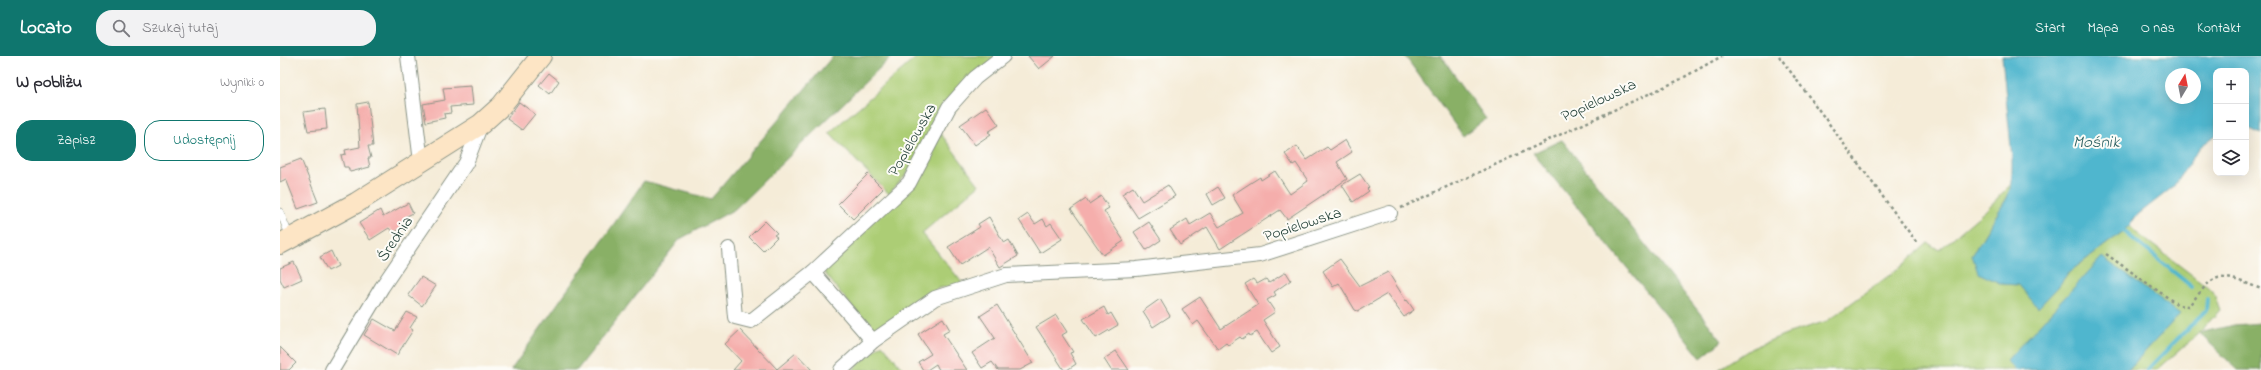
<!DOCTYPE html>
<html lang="pl">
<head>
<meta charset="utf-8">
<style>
  :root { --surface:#fff; --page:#f2f2f3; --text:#2b2b33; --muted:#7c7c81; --line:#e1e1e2; --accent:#0f766e }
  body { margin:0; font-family:"Indie Flower",sans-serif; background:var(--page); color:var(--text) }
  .controls { position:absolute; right:12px; top:12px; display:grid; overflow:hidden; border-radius:8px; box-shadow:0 4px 16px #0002 }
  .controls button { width:36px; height:36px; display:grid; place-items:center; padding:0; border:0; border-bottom:1px solid var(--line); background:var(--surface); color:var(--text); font:20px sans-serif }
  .compass { position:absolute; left:1885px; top:12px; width:36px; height:36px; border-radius:50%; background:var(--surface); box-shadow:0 4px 16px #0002; rotate:10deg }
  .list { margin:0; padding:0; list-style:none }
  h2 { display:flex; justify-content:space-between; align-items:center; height:52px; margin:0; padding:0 16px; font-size:17px }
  h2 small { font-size:13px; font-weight:400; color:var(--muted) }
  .actions { display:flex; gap:8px; padding:12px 16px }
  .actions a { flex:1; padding:9px 0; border:1px solid var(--accent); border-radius:16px; text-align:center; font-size:14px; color:var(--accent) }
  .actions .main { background:var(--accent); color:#fff }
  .icon { flex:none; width:22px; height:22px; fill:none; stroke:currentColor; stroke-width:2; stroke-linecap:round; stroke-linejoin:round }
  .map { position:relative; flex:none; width:1981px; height:314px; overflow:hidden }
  header { display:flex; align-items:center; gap:24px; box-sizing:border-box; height:56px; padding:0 20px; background:var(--accent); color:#fff }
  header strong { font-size:19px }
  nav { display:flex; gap:22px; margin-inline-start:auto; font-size:14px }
  .search { width:280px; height:36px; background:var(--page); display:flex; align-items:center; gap:10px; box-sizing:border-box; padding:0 14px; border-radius:16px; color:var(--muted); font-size:15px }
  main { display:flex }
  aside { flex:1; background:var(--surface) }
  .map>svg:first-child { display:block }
  .green { fill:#accd75; stroke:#668554 }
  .forest { fill:#89b066; stroke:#54764d }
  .water { fill:#4fb6ce; stroke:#377a81; fill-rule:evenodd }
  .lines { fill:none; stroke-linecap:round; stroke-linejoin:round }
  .stream { stroke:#4fb6ce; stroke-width:4 }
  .building { fill:#f5aeac }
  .lane-casing { stroke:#8a9486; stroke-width:8 }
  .street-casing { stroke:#8a9486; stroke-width:16 }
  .secondary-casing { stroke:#8a9486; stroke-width:22 }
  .path { stroke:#8a9486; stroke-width:2.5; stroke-dasharray:3 3; stroke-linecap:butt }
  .lane { stroke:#fff; stroke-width:7 }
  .street { stroke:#fff; stroke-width:14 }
  .secondary { stroke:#fde5c5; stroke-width:20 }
  .labels { text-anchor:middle; stroke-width:4; stroke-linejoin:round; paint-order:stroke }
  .street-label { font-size:16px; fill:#1f3d34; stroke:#fdfcf7 }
  .water-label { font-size:17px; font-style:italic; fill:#2d6162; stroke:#fdfcf7 }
</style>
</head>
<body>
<header>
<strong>Locato</strong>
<div class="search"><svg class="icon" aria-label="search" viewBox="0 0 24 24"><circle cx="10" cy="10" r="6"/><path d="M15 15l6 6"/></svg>Szukaj tutaj</div>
<nav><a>Start</a><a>Mapa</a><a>O nas</a><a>Kontakt</a></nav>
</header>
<main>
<aside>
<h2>W pobliżu<small>Wyniki: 0</small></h2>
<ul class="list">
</ul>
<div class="actions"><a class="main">Zapisz</a><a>Udostępnij</a></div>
</aside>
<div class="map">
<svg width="1981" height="314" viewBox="0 0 1981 314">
  <rect width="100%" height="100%" fill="#fdfcf7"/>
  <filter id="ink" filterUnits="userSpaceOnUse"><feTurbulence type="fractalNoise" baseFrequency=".025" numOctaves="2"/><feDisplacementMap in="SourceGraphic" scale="8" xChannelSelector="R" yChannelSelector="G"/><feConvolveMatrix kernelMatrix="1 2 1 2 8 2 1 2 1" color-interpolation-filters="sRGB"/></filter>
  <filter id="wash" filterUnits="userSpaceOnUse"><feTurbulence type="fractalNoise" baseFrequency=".012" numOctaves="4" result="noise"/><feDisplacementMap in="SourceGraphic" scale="16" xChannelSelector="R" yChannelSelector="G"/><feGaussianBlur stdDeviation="0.9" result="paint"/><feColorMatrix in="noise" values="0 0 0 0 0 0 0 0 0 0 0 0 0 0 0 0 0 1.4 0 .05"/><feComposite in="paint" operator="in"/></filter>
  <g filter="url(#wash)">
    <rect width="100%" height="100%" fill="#f5ecd8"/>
    <g class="green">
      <polygon points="638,0 716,0 631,113 609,138 549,77"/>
      <polygon points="661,78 699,129 642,177 684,229 659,232 594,278 543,215 639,118"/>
      <polygon points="1732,127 1727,142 1692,199 1722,228 1778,231 1788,217 1849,171 1933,235 1940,254 1919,277 1877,314 1848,314 1899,258 1726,305 1736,314 1438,314 1472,292 1506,278 1547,265 1622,210 1648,187 1659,194 1705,155"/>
      <polygon points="602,288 624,314 572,314"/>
    </g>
    <g class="forest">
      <polygon points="553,0 612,0 455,153 400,183 297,314 231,314 364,125 431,143"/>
      <polygon points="1125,0 1161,0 1206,63 1183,80"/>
      <polygon points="1282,84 1442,285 1421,302 1253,97"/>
      <polygon points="1981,267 1981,314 1958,314 1919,277 1954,269"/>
    </g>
    <g class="water">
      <path d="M 1722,0 L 1981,0 L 1981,78 L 1966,71 L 1966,15 L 1936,15 L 1936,79 L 1920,91 L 1893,131 L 1856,160 L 1849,171 L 1788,217 L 1778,231 L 1758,252 L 1739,229 L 1722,228 L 1698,217 L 1692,199 L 1727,142 L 1732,127 L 1732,102 ZM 1891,18 L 1915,18 L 1915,42 L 1891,42 Z"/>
      <polygon points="1822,201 1900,258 1848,314 1736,314 1726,305"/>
    </g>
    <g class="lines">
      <g class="stream">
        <polyline points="1840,172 1912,231"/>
        <polyline points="1867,314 1926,254 1927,243"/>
      </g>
    </g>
    <g id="blocks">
      <g class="building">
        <polygon points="748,0 775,0 759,13"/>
        <polygon points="269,17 279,25 270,38 259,29"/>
        <polygon points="191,30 193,49 170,51 171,57 164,58 165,62 146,66 143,48 165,44 163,32"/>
        <polygon points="88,46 93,90 88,90 91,102 88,102 90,111 70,116 68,111 64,111 61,99 66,98 65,94 80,91 77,48"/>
        <polygon points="239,46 255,58 242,74 227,63"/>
        <polygon points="706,51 719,69 708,76 711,78 695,89 680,69"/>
        <polygon points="45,53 47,73 28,75 24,56"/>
        <polygon points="1065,84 1072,96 1057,106 1067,123 1007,163 1000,154 940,193 927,171 900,189 890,174 907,163 910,169 930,157 939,171 963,157 952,139 972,126 980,121 981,124 995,115 1010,138 1028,125 1016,107 1013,109 1005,98 1017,90 1027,104 1047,91 1050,94"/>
        <polygon points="21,103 38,146 18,153 6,123 0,126 0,111"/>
        <polygon points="588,118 603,133 573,163 558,148"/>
        <polygon points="1080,118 1089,131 1087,133 1089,135 1073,146 1062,129"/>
        <polygon points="888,129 895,140 858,162 842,138 853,131 862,145"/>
        <polygon points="938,131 945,142 933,149 927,138"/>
        <polygon points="821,140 829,152 824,155 844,185 823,199 791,153 806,143 809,148"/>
        <polygon points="128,147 133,157 125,161 128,166 127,169 113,177 109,172 90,184 79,167 100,154 103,161"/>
        <polygon points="748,158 755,168 763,163 767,170 771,167 782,183 760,197 739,164"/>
        <polygon points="709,161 724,187 729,184 738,200 720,211 708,191 680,209 668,191 700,171 698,168"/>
        <polygon points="485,165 497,177 494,179 497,181 483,195 469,181"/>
        <polygon points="869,166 881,184 866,194 854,176"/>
        <polygon points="51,195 58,210 48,215 40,201"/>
        <polygon points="1060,203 1080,230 1108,216 1126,245 1127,244 1134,254 1124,261 1107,238 1078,255 1075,254 1059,227 1053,231 1043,215"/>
        <polygon points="14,206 22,223 4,231 0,223 0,212"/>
        <polygon points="1006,216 1011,224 994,236 996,239 987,244 995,256 983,264 1000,291 991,297 977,276 970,280 969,278 962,283 960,281 948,289 946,287 938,293 918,265 913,269 902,253 920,241 941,273 978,249 965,228 973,223 977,228 986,223 989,227"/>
        <polygon points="141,221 156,230 142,250 128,239"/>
        <polygon points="880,243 890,260 873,271 863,255"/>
        <polygon points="717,249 753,307 740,314 718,314 712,306 702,312 692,297 715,282 700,260"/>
        <polygon points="824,251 828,259 831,257 838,269 816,282 803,263"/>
        <polygon points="127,256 137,261 130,272 133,274 117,299 84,279 94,263 115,275"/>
        <polygon points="776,259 787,276 782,279 793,296 790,297 796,308 787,314 784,314 756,271"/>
        <polygon points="663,262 670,274 663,278 687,314 659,314 656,308 647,314 643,314 638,306 651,298 638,278"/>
        <polygon points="460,274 497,313 516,297 532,314 453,314 461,305 445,288"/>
        <polygon points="0,291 16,307 9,314 0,314"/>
        <polygon points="836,295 849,314 831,314 824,303"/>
      </g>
    </g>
  </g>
  <g filter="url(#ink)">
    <use href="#blocks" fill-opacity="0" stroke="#8a9486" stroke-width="1"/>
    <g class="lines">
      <defs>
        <polyline id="lane" points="0,156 10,181"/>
        <g id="street">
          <polyline points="128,0 141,106"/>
          <polyline points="449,193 455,261 471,265 533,216 629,127 669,51 695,22 723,0"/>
          <polyline points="533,216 593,285"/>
          <polyline points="52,314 102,231 186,107 201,68"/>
          <polyline points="561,314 593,285 655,242 726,219 856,213 980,199 1110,157"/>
        </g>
        <polyline id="secondary" points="0,188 76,147 201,68 221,50 261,0"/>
      </defs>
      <use href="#lane" class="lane-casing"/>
      <use href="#street" class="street-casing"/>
      <use href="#secondary" class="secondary-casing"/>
      <g class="path">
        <polyline points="1499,0 1637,187"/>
        <polyline points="1121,152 1399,24 1442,0"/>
        <path d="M 1826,198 L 1898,249 L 1908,250 C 1916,243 1927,224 1938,222 C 1950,220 1971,229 1981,233"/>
      </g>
      <use href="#lane" class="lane"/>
      <use href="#street" class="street"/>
      <use href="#secondary" class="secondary"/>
    </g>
  </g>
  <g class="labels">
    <g class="street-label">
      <text transform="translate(1318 43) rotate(-25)" y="6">Popielowska</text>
      <text transform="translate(631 83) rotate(-60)" y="6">Popielowska</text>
      <text transform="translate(1022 167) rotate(-18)" y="6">Popielowska</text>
      <text transform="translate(114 182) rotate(-56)" y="6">Średnia</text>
    </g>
    <g class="water-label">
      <text x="1816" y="91">Mośnik</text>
    </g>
  </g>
</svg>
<div class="controls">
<button>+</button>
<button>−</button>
<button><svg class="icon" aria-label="layers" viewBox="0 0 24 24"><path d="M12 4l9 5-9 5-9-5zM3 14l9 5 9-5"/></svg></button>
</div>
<svg class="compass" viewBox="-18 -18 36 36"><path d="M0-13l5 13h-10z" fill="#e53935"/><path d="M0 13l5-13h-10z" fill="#7c7c81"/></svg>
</div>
</main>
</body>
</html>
